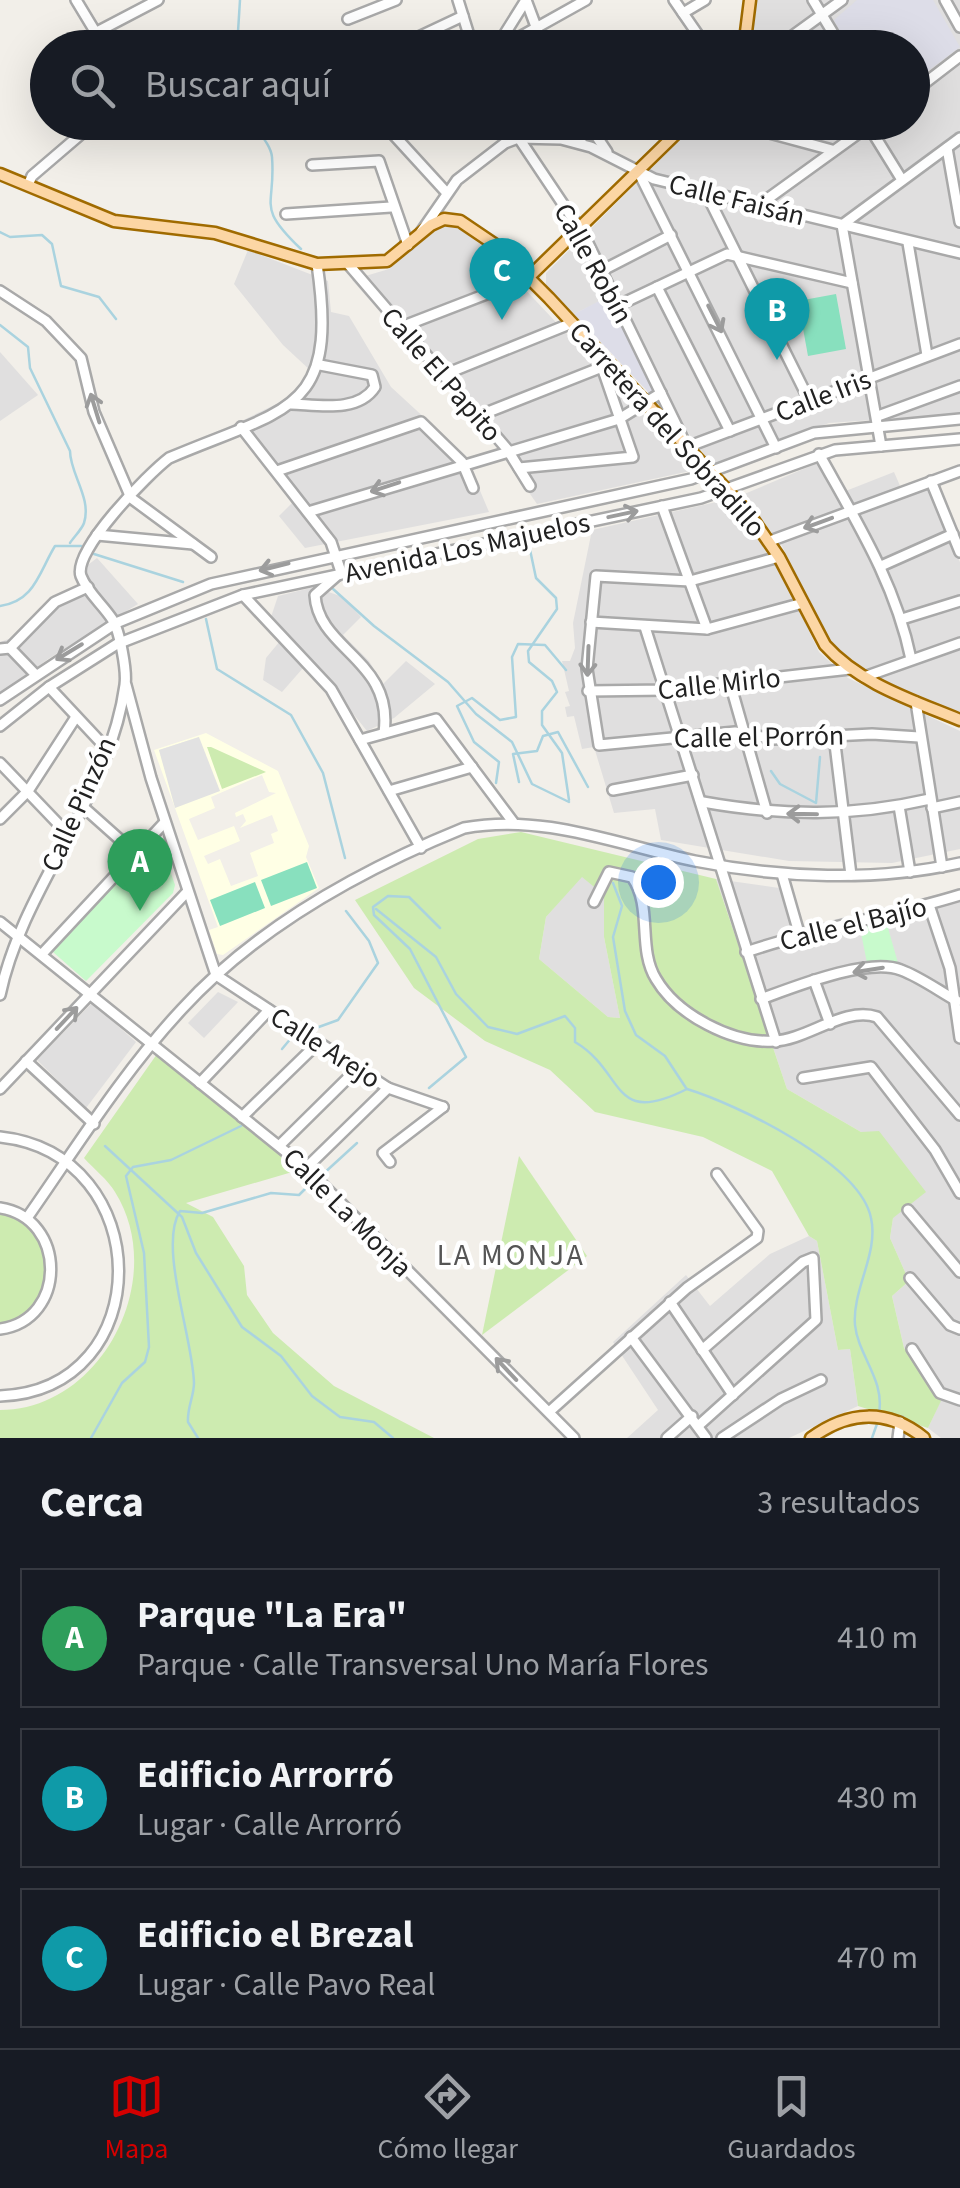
<!DOCTYPE html>
<html lang="es">
<head>
<meta charset="utf-8">
<style>
  :root { --surface:#171b24; --page:#20242c; --text:#f1f3f6; --muted:#9ea1a6; --line:#363941; --accent:#d40000 }
  body { margin:0; font-family:"Source Sans 3",sans-serif; background:var(--page); color:var(--text) }
  .you { position:absolute; left:658px; top:882px; width:35px; height:35px; margin:-25px; border:8px solid #fff; border-radius:50%; background:#1a73e8; box-shadow:0 0 0 15px #1a73e833 }
  .badge { display:grid; place-items:center; width:65px; height:65px; border-radius:50%; background:var(--accent); color:#fff; font-size:32px; font-weight:700 }
  .pin { position:absolute; translate:-50% -82px; filter:drop-shadow(0 2px 5px #0008) }
  .pin::after { content:''; position:absolute; top:52px; width:35px; height:30px; background:inherit; clip-path:polygon(0 0,100% 0,50% 100%) }
  .list { margin:0; padding:0; list-style:none }
  h2 { display:flex; justify-content:space-between; align-items:center; height:130px; margin:0; padding:0 40px; font-size:42px }
  h2 small { font-size:32px; font-weight:400; color:var(--muted) }
  .list li { display:grid; grid-template-columns:65px 1fr auto; gap:30px; align-items:center; box-sizing:border-box; height:140px; margin:0 20px 20px; padding:0 20px; border:2px solid var(--line); border-radius:0px }
  .list b { display:block; font-size:38px; white-space:nowrap }
  .list p { margin:0; font-size:32px; white-space:nowrap; color:var(--muted) }
  .list em { font-size:32px; font-style:normal; color:var(--muted) }
  .icon { flex:none; width:55px; height:55px; fill:none; stroke:currentColor; stroke-width:2; stroke-linecap:round; stroke-linejoin:round }
  .map { position:relative; flex:none; width:960px; height:1438px; overflow:hidden }
  .search { position:absolute; background:var(--surface); box-shadow:0 10px 40px #0002; left:30px; right:30px; top:30px; height:110px; display:flex; align-items:center; gap:25px; box-sizing:border-box; padding:0 35px; border-radius:55px; color:var(--muted); font-size:38px }
  .sheet { height:610px; background:var(--surface) }
  nav { display:flex; justify-content:space-around; align-items:center; box-sizing:border-box; height:140px; border-top:2px solid var(--line); background:var(--surface); font-size:28px; color:var(--muted) }
  nav a { display:grid; justify-items:center; gap:5px }
  nav .on { color:var(--accent) }
  .map>svg:first-child { display:block }
  .residential { fill:#e0dfdf }
  .education { fill:#ffffe5; fill-rule:evenodd }
  .grass { fill:#cdebb0; fill-rule:evenodd }
  .park { fill:#c8facc }
  .pitch { fill:#88e0be }
  .parking { fill:#e2e2e2 }
  .plaza { fill:#dddde8 }
  .lines { fill:none; stroke-linecap:round; stroke-linejoin:round }
  .stream { stroke:#aad3df; stroke-width:2.5 }
  .minor-casing { stroke:#a9a9a9; stroke-width:14 }
  .major-casing { stroke:#a06b00; stroke-width:15 }
  .minor { stroke:#fff; stroke-width:9 }
  .major { stroke:#fcd6a4; stroke-width:10 }
  .oneway { stroke:#9c9c9c }
  .labels { text-anchor:middle; stroke-width:9; stroke-linejoin:round; paint-order:stroke }
  .street-label { font-size:28px; fill:#222; stroke:#fff }
  .neighbourhood-label { font-size:30px; letter-spacing:2.5px; fill:#555; stroke:#fff }
</style>
</head>
<body>
<div class="map">
<svg width="960" height="1438" viewBox="0 0 960 1438">
  <rect width="100%" height="100%" fill="#f2efe9"/>
  <g class="residential">
    <polygon points="755,0 960,0 960,414 829,423 713,466 656,390 607,298 574,314 546,286 546,273 697,123 912,122 912,48 749,47"/>
    <polygon points="441,226 458,228 487,249 695,470 537,504 494,442 352,280 389,269"/>
    <polygon points="248,250 328,281 331,312 349,316 391,387 465,455 489,512 305,548 279,516 292,503 235,424 291,397 311,371 283,345 234,284"/>
    <polygon points="0,352 38,395 0,421"/>
    <polygon points="820,462 838,494 894,472 904,495 927,487 960,562 960,712 879,679 831,644 781,544 742,495"/>
    <polygon points="721,501 755,535 785,580 819,652 848,678 960,731 960,849 892,863 789,861 661,840 655,809 614,813 594,747 582,749 574,716 567,717 565,707 570,706 565,692 569,691 562,661 570,661 575,648 573,623 592,530"/>
    <polygon points="97,558 138,604 48,659 0,696 0,642 17,636 78,588 75,575"/>
    <polygon points="314,587 343,597 361,617 343,635 369,661 383,684 406,661 435,684 394,718 367,731 310,660 282,692 263,680 266,658 285,635 270,620 278,596"/>
    <polygon points="582,876 604,895 604,937 620,1018 608,1017 539,959 546,917"/>
    <polygon points="716,879 793,890 804,927 960,889 960,1438 941,1438 928,1428 941,1400 904,1348 892,1296 909,1281 890,1238 893,1218 861,1132 787,1089"/>
    <polygon points="218,992 238,1002 204,1038 188,1023"/>
    <polygon points="92,1003 136,1042 86,1108 37,1060"/>
    <polygon points="809,1236 817,1241 838,1350 850,1349 858,1406 789,1438 627,1438 658,1410 613,1342 686,1275 710,1306 770,1254"/>
  </g>
  <path class="education" d="M 206,733 L 278,771 L 309,846 L 306,857 L 319,888 L 223,955 L 217,954 L 209,930 L 218,927 L 154,750 ZM 199,737 L 176,808 L 159,750 ZM 262,775 L 269,792 L 276,793 L 235,813 L 236,817 L 243,814 L 246,821 L 240,828 L 272,815 L 278,831 L 271,834 L 274,843 L 250,853 L 258,876 L 231,886 L 220,859 L 208,864 L 204,856 L 240,841 L 234,826 L 198,840 L 189,819 L 215,808 L 211,797 Z"/>
  <g class="grass">
    <polygon points="207,747 211,747 266,772 222,789"/>
    <path d="M 521,832 L 716,879 L 787,1089 L 861,1132 L 879,1131 L 926,1192 L 893,1218 L 890,1238 L 909,1281 L 892,1296 L 904,1348 L 941,1401 L 928,1428 L 858,1406 L 850,1349 L 838,1350 L 817,1241 L 809,1236 L 772,1171 L 703,1137 L 595,1112 L 550,1070 L 485,1041 L 414,988 L 355,900 L 478,839 ZM 582,877 L 604,895 L 604,937 L 620,1018 L 608,1017 L 539,959 L 546,917 Z"/>
    <path d="M 157,1054 L 299,1170 L 186,1203 L 213,1217 L 244,1266 L 247,1295 L 273,1333 L 334,1386 L 434,1438 L 0,1438 L 0,1410 C 102,1410 169,1278 115,1192 C 108,1180 94,1169 84,1158 Z"/>
    <polygon points="519,1156 587,1256 482,1335"/>
    <path d="M 0,1214 C 60,1226 61,1312 0,1323 Z"/>
  </g>
  <g class="park">
    <polygon points="154,841 161,844 175,885 173,893 86,981 53,952"/>
    <polygon points="886,921 898,963 867,963 860,928"/>
  </g>
  <g class="pitch">
    <polygon points="836,294 846,349 808,356 798,301"/>
    <polygon points="307,862 317,888 271,906 261,880"/>
    <polygon points="255,882 265,908 220,926 210,900"/>
  </g>
  <polygon class="parking" points="199,737 220,791 175,808 159,750"/>
  <g class="plaza">
    <polygon points="857,0 933,0 960,47 913,82 912,48 848,47 834,20"/>
    <polygon points="607,297 654,391 651,395 574,314"/>
  </g>
  <g class="lines">
    <g class="stream">
      <polyline points="237,48 240,0"/>
      <path d="M 252,122 C 258,132 271,145 272,157 C 276,208 255,205 301,249"/>
      <polyline points="0,232 10,237 42,235 52,244 61,286 99,297 116,319"/>
      <path d="M 0,325 L 28,347 L 30,368 L 70,451 C 70,474 92,498 84,523 C 82,529 74,537 70,543"/>
      <polyline points="529,545 536,578 556,598 557,609 528,651 529,662 552,681 557,692 542,711 542,725 562,753 569,800"/>
      <polyline points="94,554 183,582"/>
      <polyline points="332,588 374,626 448,682 476,714 512,742 532,784 569,802"/>
      <path d="M 0,606 C 35,601 39,572 55,546 L 81,546"/>
      <polyline points="206,619 217,669 291,715 323,773 345,858"/>
      <polyline points="771,771 780,784 816,803 820,757"/>
      <polyline points="519,782 513,754 537,751 543,736 558,732 588,787"/>
      <polyline points="496,783 499,762 474,742 457,706 472,698 500,720 516,717 512,657 518,644 545,645 566,670"/>
      <polyline points="613,883 622,906 613,937 625,1011 636,1035 665,1056 686,1088"/>
      <path d="M 376,909 L 436,957 L 456,994 L 488,1027 L 517,1034 L 565,1016 L 575,1028 L 575,1042 C 626,1072 610,1128 687,1089 C 736,1104 860,1163 871,1218 C 879,1253 852,1290 855,1325 C 858,1355 885,1380 879,1413"/>
      <polyline points="316,1028 338,1020 378,963 369,941 346,911"/>
      <polyline points="282,1049 292,1037"/>
      <polyline points="429,1088 466,1057 410,949 374,915 373,907 388,896 409,897 440,928"/>
      <polyline points="105,1146 182,1217 196,1253 242,1327 281,1356 312,1396 340,1417 374,1422 393,1438"/>
      <polyline points="322,1175 357,1143"/>
      <polyline points="91,1438 122,1383 145,1362 149,1347 144,1253 126,1176 133,1167 171,1160 241,1126"/>
      <path d="M 198,1438 L 188,1422 C 187,1408 194,1396 194,1383 C 193,1338 158,1246 180,1211 L 202,1213 L 271,1193 L 299,1195 L 307,1187"/>
      <polyline points="872,1438 878,1421"/>
    </g>
    <defs>
      <g id="minor">
        <polyline points="76,0 105,48"/>
        <polyline points="458,0 473,48"/>
        <polyline points="526,0 544,48"/>
        <polyline points="674,0 707,48"/>
        <polyline points="813,0 842,48"/>
        <polyline points="945,0 960,27"/>
        <polyline points="683,13 705,0"/>
        <polyline points="348,19 396,0"/>
        <polyline points="95,33 158,0"/>
        <polyline points="395,48 463,16"/>
        <polyline points="496,48 526,0"/>
        <polyline points="500,48 586,0"/>
        <polyline points="776,48 842,0"/>
        <polyline points="912,93 960,56"/>
        <polyline points="382,122 446,192"/>
        <polyline points="508,122 585,237 687,447 960,344"/>
        <polyline points="587,122 607,152"/>
        <polyline points="729,122 832,150"/>
        <polyline points="868,125 902,180"/>
        <polyline points="576,142 603,122"/>
        <polyline points="947,148 960,222"/>
        <polyline points="312,165 379,161 408,245"/>
        <polyline points="639,173 776,448"/>
        <polyline points="28,185 32,176 95,122"/>
        <polyline points="711,193 710,201 809,400"/>
        <polyline points="759,205 874,122"/>
        <polyline points="286,214 391,207"/>
        <polyline points="842,225 881,446"/>
        <polyline points="842,225 960,138"/>
        <polyline points="421,232 457,180 505,143 518,138 561,139 591,147 654,179 960,253"/>
        <polyline points="908,243 927,355"/>
        <polyline points="349,265 507,449 530,486"/>
        <polyline points="603,270 671,235"/>
        <polyline points="657,287 730,431"/>
        <polyline points="0,291 46,321 81,358 94,412 131,498 211,557"/>
        <polyline points="619,305 727,254 852,283"/>
        <polyline points="401,327 528,278"/>
        <polyline points="443,375 572,323"/>
        <path d="M 291,404 C 319,405 358,413 375,387 L 372,375 L 320,365"/>
        <polyline points="478,416 602,367"/>
        <polyline points="878,416 960,386"/>
        <path d="M 241,427 L 331,542 L 341,572 L 315,595 C 318,650 394,660 384,733"/>
        <path d="M 819,454 C 856,521 895,582 911,659"/>
        <polyline points="519,468 633,457 602,367 602,355"/>
        <polyline points="277,471 421,422 462,462 473,488"/>
        <polyline points="931,481 960,552"/>
        <polyline points="662,506 707,629"/>
        <polyline points="308,512 619,419 661,393"/>
        <polyline points="97,535 193,544"/>
        <polyline points="770,541 960,471"/>
        <polyline points="779,557 690,581 596,576 587,669 599,745 735,732 774,739 872,734 919,737"/>
        <polyline points="881,566 953,534"/>
        <polyline points="243,595 331,689 421,848"/>
        <polyline points="902,619 960,601"/>
        <polyline points="591,622 707,629 803,603"/>
        <polyline points="645,627 776,1042"/>
        <polyline points="10,648 34,673"/>
        <polyline points="0,649 10,648 55,602 88,587"/>
        <polyline points="864,677 960,643"/>
        <polyline points="730,683 767,813"/>
        <polyline points="126,685 151,778 216,975 388,1088 443,1107"/>
        <polyline points="49,687 107,749"/>
        <polyline points="588,691 666,690 850,669"/>
        <polyline points="0,700 116,623 211,584 691,479 814,433 960,419"/>
        <polyline points="916,702 942,867"/>
        <polyline points="0,726 49,687 117,644 243,595 701,498 835,450 960,439"/>
        <polyline points="834,736 851,875"/>
        <polyline points="360,740 436,719 513,822"/>
        <polyline points="0,763 67,833"/>
        <polyline points="613,790 693,775"/>
        <polyline points="389,791 472,767"/>
        <path d="M 703,802 C 782,816 852,817 930,799"/>
        <polyline points="81,805 136,854"/>
        <polyline points="899,806 910,872"/>
        <polyline points="932,808 960,802"/>
        <polyline points="0,819 28,791 76,717"/>
        <polyline points="782,874 799,933"/>
        <path d="M 594,902 L 609,872 L 632,877 C 653,907 637,948 656,979 C 677,1015 733,1044 774,1041 C 807,1040 844,1006 877,1017 L 960,1115"/>
        <polyline points="929,905 950,968 960,1038"/>
        <polyline points="0,922 306,1168 574,1438"/>
        <path d="M 746,952 C 816,928 889,917 960,895"/>
        <polyline points="42,954 165,822"/>
        <polyline points="814,980 830,1024"/>
        <path d="M 0,995 C 23,886 110,797 125,685 C 127,671 120,631 112,619 C 103,605 87,592 81,576 C 72,551 148,474 169,458 C 289,407 339,413 317,264"/>
        <path d="M 761,999 C 794,987 868,957 901,970 C 920,977 939,991 957,1001"/>
        <polyline points="26,1061 94,1124"/>
        <polyline points="803,1078 871,1067 935,1150 960,1193"/>
        <polyline points="200,1083 269,1010"/>
        <polyline points="0,1089 187,892"/>
        <polyline points="242,1117 318,1043"/>
        <path d="M 0,1137 C 157,1154 159,1390 0,1396"/>
        <polyline points="280,1145 357,1069"/>
        <polyline points="390,1162 383,1153 443,1107"/>
        <polyline points="306,1168 388,1088"/>
        <path d="M 0,1208 C 67,1218 68,1320 0,1329"/>
        <polyline points="908,1210 960,1272"/>
        <path d="M 27,1218 C 76,1148 123,1072 182,1009 C 256,928 363,869 464,828 C 543,813 618,845 695,861 C 780,878 875,882 960,863"/>
        <polyline points="910,1278 950,1325 960,1329"/>
        <polyline points="670,1302 733,1395"/>
        <polyline points="631,1337 706,1438"/>
        <polyline points="912,1349 940,1393 960,1400"/>
        <polyline points="549,1412 687,1288 757,1238 758,1231 717,1174"/>
        <polyline points="698,1426 816,1320 813,1258 803,1262 702,1350"/>
        <polyline points="667,1438 692,1416"/>
        <polyline points="722,1438 781,1399 821,1380"/>
        <polyline points="898,1438 900,1422"/>
      </g>
      <g id="major">
        <polyline points="744,48 750,0"/>
        <path d="M 0,174 L 114,221 L 215,233 L 317,264 L 387,261 L 431,225 L 444,219 L 460,221 L 497,246 L 549,298 L 750,515 L 779,557 L 825,645 C 860,684 912,700 960,720"/>
        <polyline points="528,278 688,122"/>
        <path d="M 811,1438 C 848,1411 887,1408 924,1438"/>
      </g>
    </defs>
    <use href="#minor" class="minor-casing"/>
    <use href="#major" class="major-casing"/>
    <use href="#minor" class="minor"/>
    <use href="#major" class="major"/>
  </g>
  <defs><path id="oneway-shaft" d="M-6 0H5M1.5-3L5.5 0L1.5 3" fill="none" stroke-width="1.6" stroke-linecap="round" stroke-linejoin="round" transform="scale(2.5)"/></defs>
  <g class="oneway">
    <use href="#oneway-shaft" transform="translate(715 319) rotate(63)"/>
    <use href="#oneway-shaft" transform="translate(95 408) rotate(-107)"/>
    <use href="#oneway-shaft" transform="translate(385 487) rotate(162)"/>
    <use href="#oneway-shaft" transform="translate(623 514) rotate(-12)"/>
    <use href="#oneway-shaft" transform="translate(818 523) rotate(160)"/>
    <use href="#oneway-shaft" transform="translate(274 567) rotate(166)"/>
    <use href="#oneway-shaft" transform="translate(69 652) rotate(149)"/>
    <use href="#oneway-shaft" transform="translate(588 661) rotate(92)"/>
    <use href="#oneway-shaft" transform="translate(802 814) rotate(-179)"/>
    <use href="#oneway-shaft" transform="translate(868 970) rotate(171)"/>
    <use href="#oneway-shaft" transform="translate(67 1018) rotate(-47)"/>
    <use href="#oneway-shaft" transform="translate(506 1369) rotate(-133)"/>
  </g>
  <g class="labels">
    <g class="street-label">
      <text transform="translate(737 199) rotate(14)" y="10">Calle Faisán</text>
      <text transform="translate(594 263) rotate(61)" y="10">Calle Robín</text>
      <text transform="translate(442 374) rotate(49)" y="10">Calle El Papito</text>
      <text transform="translate(823 395) rotate(-21)" y="10">Calle Iris</text>
      <text transform="translate(668 429) rotate(48)" y="10">Carretera del Sobradillo</text>
      <text transform="translate(467 547) rotate(-12)" y="10">Avenida Los Majuelos</text>
      <text transform="translate(719 683) rotate(-6)" y="10">Calle Mirlo</text>
      <text transform="translate(759 736) rotate(-1)" y="10">Calle el Porrón</text>
      <text transform="translate(78 804) rotate(-66)" y="10">Calle Pinzón</text>
      <text transform="translate(853 923) rotate(-14)" y="10">Calle el Bajío</text>
      <text transform="translate(326 1047) rotate(33)" y="10">Calle Arejo</text>
      <text transform="translate(348 1212) rotate(45)" y="10">Calle La Monja</text>
    </g>
    <g class="neighbourhood-label">
      <text x="511" y="1265">LA MONJA</text>
    </g>
  </g>
</svg>
<div class="you"></div>
<div class="pin badge" style="left:140px;top:911px;background:#2e9e5b">A</div>
<div class="pin badge" style="left:777px;top:360px;background:#0f9aa8">B</div>
<div class="pin badge" style="left:502px;top:320px;background:#0f9aa8">C</div>
<div class="search"><svg class="icon" aria-label="search" viewBox="0 0 24 24"><circle cx="10" cy="10" r="6"/><path d="M15 15l6 6"/></svg>Buscar aquí</div>
</div>
<section class="sheet">
<h2>Cerca<small>3 resultados</small></h2>
<ul class="list">
<li><span class="badge" style="background:#2e9e5b">A</span><div><b>Parque &quot;La Era&quot;</b><p>Parque · Calle Transversal Uno María Flores</p></div><em>410 m</em></li>
<li><span class="badge" style="background:#0f9aa8">B</span><div><b>Edificio Arrorró</b><p>Lugar · Calle Arrorró</p></div><em>430 m</em></li>
<li><span class="badge" style="background:#0f9aa8">C</span><div><b>Edificio el Brezal</b><p>Lugar · Calle Pavo Real</p></div><em>470 m</em></li>
</ul>
</section>
<nav>
<a class="on"><svg class="icon" aria-label="map" viewBox="0 0 24 24"><path d="M3 6l6-2 6 2 6-2v14l-6 2-6-2-6 2zM9 4v14M15 6v14"/></svg>Mapa</a>
<a><svg class="icon" aria-label="directions" viewBox="0 0 24 24"><path d="M12 3l9 9-9 9-9-9zM9 14v-3h6M13 9l2 2-2 2"/></svg>Cómo llegar</a>
<a><svg class="icon" aria-label="saved" viewBox="0 0 24 24"><path d="M7 4h10v16l-5-4-5 4z"/></svg>Guardados</a>
</nav>
</body>
</html>
